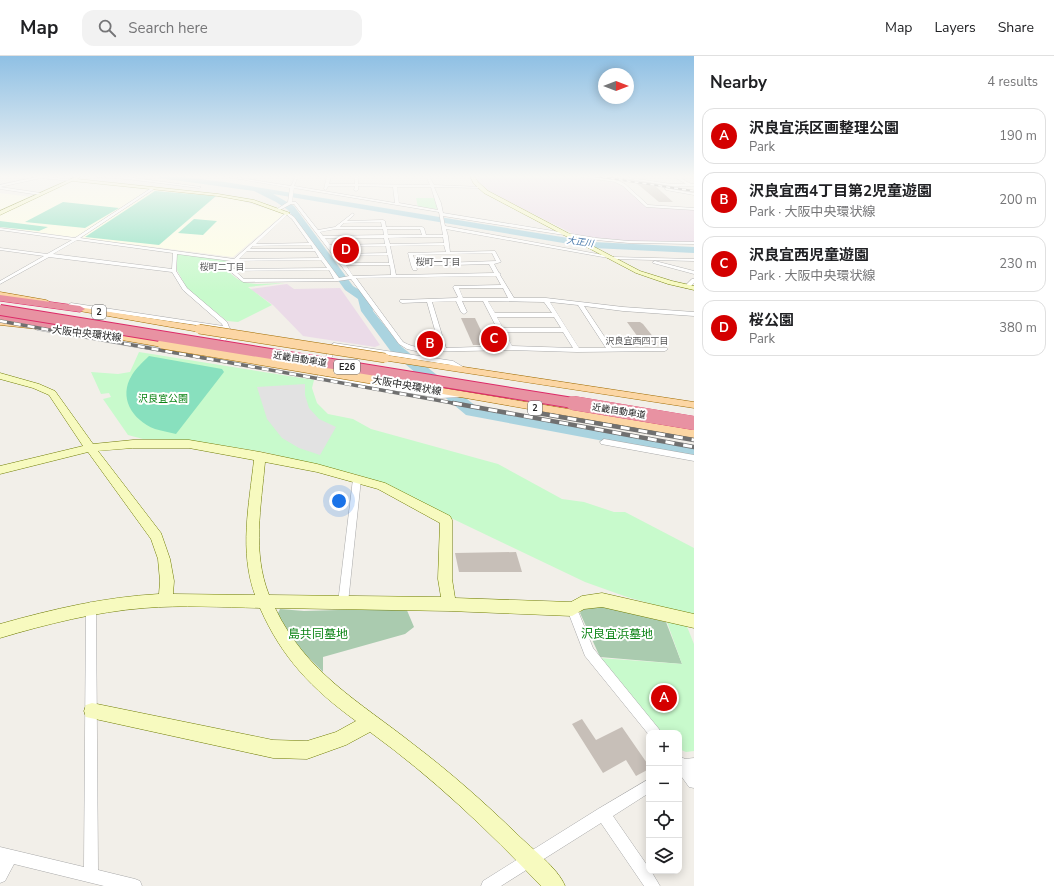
<!DOCTYPE html>
<html lang="en">
<head>
<meta charset="utf-8">
<style>
  :root { --surface:#fff; --page:#f2f2f2; --text:#202124; --muted:#757577; --line:#e0e0e0; --accent:#d40000 }
  body { margin:0; font-family:"Nunito Sans","Noto Sans JP",sans-serif; background:var(--page); color:var(--text) }
  .controls { position:absolute; right:12px; bottom:12px; display:grid; overflow:hidden; border-radius:8px; box-shadow:0 2px 10px #0003 }
  .controls button { width:36px; height:36px; display:grid; place-items:center; padding:0; border:0; border-bottom:1px solid var(--line); background:var(--surface); color:var(--text); font:20px sans-serif }
  .compass { position:absolute; left:598px; top:12px; width:36px; height:36px; border-radius:50%; background:var(--surface); box-shadow:0 2px 10px #0003; rotate:90deg }
  .you { position:absolute; left:339px; top:445px; width:14px; height:14px; margin:-10px; border:3px solid #fff; border-radius:50%; background:#1a73e8; box-shadow:0 0 0 6px #1a73e833 }
  .badge { display:grid; place-items:center; width:26px; height:26px; border-radius:50%; background:var(--accent); color:#fff; font-size:13px; font-weight:700 }
  .pin { position:absolute; translate:-50% -50%; border:2px solid #fff; box-shadow:0 1px 4px #0006 }
  .list { margin:0; padding:0; list-style:none }
  h2 { display:flex; justify-content:space-between; align-items:center; height:52px; margin:0; padding:0 16px; font-size:17px }
  h2 small { font-size:13px; font-weight:400; color:var(--muted) }
  .list li { display:grid; grid-template-columns:26px 1fr auto; gap:12px; align-items:center; box-sizing:border-box; height:56px; margin:0 8px 8px; padding:0 8px; border:1px solid var(--line); border-radius:12px }
  .list b { display:block; font-size:15px; white-space:nowrap }
  .list p { margin:0; font-size:13px; white-space:nowrap; color:var(--muted) }
  .list em { font-size:13px; font-style:normal; color:var(--muted) }
  .icon { flex:none; width:22px; height:22px; fill:none; stroke:currentColor; stroke-width:2; stroke-linecap:round; stroke-linejoin:round }
  .map { position:relative; flex:none; width:694px; height:830px; overflow:hidden }
  header { display:flex; align-items:center; gap:24px; box-sizing:border-box; height:56px; padding:0 20px; background:var(--surface); border-bottom:1px solid var(--line) }
  header strong { font-size:19px }
  nav { display:flex; gap:22px; margin-inline-start:auto; font-size:14px }
  .search { width:280px; height:36px; background:var(--page); display:flex; align-items:center; gap:10px; box-sizing:border-box; padding:0 14px; border-radius:12px; color:var(--muted); font-size:15px }
  main { display:flex }
  aside { flex:1; background:var(--surface) }
  .map>svg:first-child { display:block }
  .industrial { fill:#ebdbe8 }
  .education { fill:#ffffe5 }
  .cemetery { fill:#aacbaf }
  .park { fill:#c8facc }
  .pitch { fill:#88e0be }
  .parking { fill:#e2e2e2 }
  .lines { fill:none; stroke-linecap:round; stroke-linejoin:round }
  .river { fill:#aad3df; fill-rule:evenodd }
  .building { fill:#c7bfb8 }
  .street-casing { stroke:#a9a9a9; stroke-width:1 }
  .secondary-casing { stroke:#707d05; stroke-width:1 }
  .primary-casing { stroke:#a06b00; stroke-width:1 }
  .highway-casing { stroke:#dc2a67; stroke-width:1 }
  .street { fill:#fff; fill-rule:evenodd }
  .secondary { fill:#f7fabf; fill-rule:evenodd }
  .primary { fill:#fcd6a4; fill-rule:evenodd }
  .highway { fill:#e892a2; fill-rule:evenodd }
  .rail-far2-casing { stroke:#707070; stroke-width:2 }
  .rail-far1-casing { stroke:#707070; stroke-width:3.5 }
  .rail-casing { stroke:#707070; stroke-width:4.5 }
  .rail-far2 { stroke:#fff; stroke-width:1.5; stroke-dasharray:4; stroke-linecap:butt }
  .rail-far1 { stroke:#fff; stroke-width:2.5; stroke-dasharray:7; stroke-linecap:butt }
  .rail { stroke:#fff; stroke-width:3; stroke-dasharray:9; stroke-linecap:butt }
  .primary-bridge-casing { stroke:#a06b00; stroke-width:10; stroke-linecap:butt }
  .highway-bridge-far1-casing { stroke:#dc2a67; stroke-width:12; stroke-linecap:butt }
  .highway-bridge-casing { stroke:#dc2a67; stroke-width:14; stroke-linecap:butt }
  .primary-bridge { stroke:#fcd6a4; stroke-width:9 }
  .highway-bridge-far1 { stroke:#e892a2; stroke-width:10 }
  .highway-bridge { stroke:#e892a2; stroke-width:14 }
  .labels { text-anchor:middle; stroke-width:4; stroke-linejoin:round; paint-order:stroke }
  .far-water-label { font-size:9px; font-style:italic; fill:#4a7aab; stroke:#fff }
  .far-neighbourhood-label { font-size:9px; fill:#555; stroke:#fff }
  .shield { fill:#fff; stroke:#646464; stroke-width:1 }
  .shield-label { font-size:9px; font-weight:bold; fill:#222 }
  .far-street-label { font-size:9px; fill:#222; stroke:#fff }
  .street-label { font-size:10px; fill:#222; stroke:#fff }
  .park-label { font-size:10px; fill:#0c8416; stroke:#fff }
  .near-park-label { font-size:12px; fill:#0c8416; stroke:#fff }
</style>
</head>
<body>
<header>
<strong>Map</strong>
<div class="search"><svg class="icon" aria-label="search" viewBox="0 0 24 24"><circle cx="10" cy="10" r="6"/><path d="M15 15l6 6"/></svg>Search here</div>
<nav><a>Map</a><a>Layers</a><a>Share</a></nav>
</header>
<main>
<div class="map">
<svg width="694" height="830" viewBox="0 0 694 830">
  <rect width="100%" height="100%" fill="#f2efe9"/>
  <g class="industrial">
    <polygon points="475,120 574,120 614,126 622,129 646,151 694,153 694,187 628,185 578,180 489,136 479,127"/>
    <polygon points="287,228 294,233 340,232 380,289 375,291 303,280 273,249 250,233"/>
  </g>
  <g class="education">
    <polygon points="71,126 76,126 149,133 79,180 72,181 0,171 0,159"/>
    <polygon points="155,133 235,143 284,158 233,201 83,182 83,180"/>
    <polygon points="0,137 31,141 0,155"/>
  </g>
  <g class="cemetery">
    <polygon points="605,550 666,566 682,608 600,601 580,557 583,552"/>
    <polygon points="406,552 414,571 405,578 323,601 323,616 300,593 277,559 280,553 304,555"/>
  </g>
  <g class="park">
    <polygon points="416,142 434,142 437,153 418,151"/>
    <path d="M 177,197 L 228,204 L 225,211 C 242,234 260,227 285,227 L 248,231 L 272,249 L 238,266 L 227,265 L 187,233 L 177,214 Z"/>
    <polygon points="497,275 504,290 490,290 484,276"/>
    <polygon points="139,296 314,324 312,332 317,347 328,358 353,363 371,373 498,408 562,443 584,446 614,456 625,456 694,492 694,560 627,541 585,526 451,462 382,427 358,419 264,396 189,384 143,383 128,379 103,343 111,341 109,337 101,338 91,316 118,318 130,316"/>
    <polygon points="667,566 686,568 694,588 694,695 686,696 679,693 679,677 662,677 600,602 682,608"/>
  </g>
  <g class="pitch">
    <polygon points="155,135 216,140 159,189 85,181"/>
    <polygon points="63,146 119,152 85,172 25,166"/>
    <polygon points="194,163 217,165 203,179 178,177"/>
    <polygon points="0,165 48,171 39,175 0,171"/>
    <path d="M 149,300 L 222,313 L 224,316 L 176,378 C 169,376 161,375 155,373 C 132,364 118,341 132,319 C 136,312 143,306 149,300 Z"/>
  </g>
  <polygon class="parking" points="305,328 305,339 309,352 319,363 336,371 320,399 299,392 282,382 267,363 257,331"/>
  <g class="lines">
    <polygon class="river" points="156,120 173,120 225,126 593,186 694,191 694,197 593,192 273,138 294,150 353,230 366,238 372,247 373,255 402,291 477,351 694,390 694,402 466,359 392,297 361,255 358,243 345,234 288,154 276,146 254,135 159,122"/>
  </g>
  <g class="building">
    <polygon points="634,125 653,128 673,146 659,146"/>
    <polygon points="461,262 475,262 488,289 473,289"/>
    <polygon points="627,266 640,266 643,268 658,287 656,287 657,289 643,288"/>
    <polygon points="516,496 522,516 459,516 455,497"/>
    <polygon points="582,663 596,684 622,671 649,710 649,713 636,720 626,704 603,717 572,668"/>
  </g>
  <g class="lines">
    <defs>
      <g id="street">
        <polygon points="41,120 74,124 72,125 41,122 0,131 41,137 40,139 0,133 0,129"/>
        <polygon points="84,120 127,121 201,131 199,132 127,123"/>
        <path d="M 223,120 L 228,120 L 291,130 L 296,120 L 298,120 L 294,130 L 395,147 L 393,131 L 358,130 L 358,134 L 356,135 L 354,134 L 355,130 L 328,130 L 326,134 L 324,133 L 327,120 L 331,120 L 329,128 L 355,128 L 355,120 L 358,120 L 358,128 L 430,129 L 426,120 L 429,120 L 434,129 L 482,131 L 480,132 L 434,131 L 441,147 L 443,157 L 596,182 L 629,185 L 694,186 L 694,188 L 629,187 L 596,184 L 443,160 L 445,170 L 614,201 L 694,203 L 694,205 L 614,203 L 446,173 L 448,180 L 450,196 L 495,195 L 501,206 L 494,208 L 499,217 L 501,218 L 500,219 L 514,242 L 546,242 L 623,251 L 694,256 L 694,260 L 623,255 L 584,250 L 612,292 L 667,292 L 668,293 L 665,295 L 577,296 L 510,294 L 420,296 L 407,293 L 399,288 L 351,223 L 338,225 L 243,226 L 225,211 L 231,205 L 177,198 L 176,215 L 187,232 L 227,266 L 229,271 L 233,275 L 211,303 L 209,304 L 37,274 L 34,272 L 37,270 L 207,300 L 227,275 L 224,273 L 71,251 L 68,249 L 71,247 L 223,270 L 222,268 L 183,234 L 172,216 L 49,201 L 0,228 L 0,225 L 44,200 L 0,194 L 0,192 L 47,198 L 72,184 L 0,174 L 0,172 L 75,182 L 153,131 L 154,133 L 80,182 L 234,203 L 287,156 L 294,161 L 339,222 L 349,220 L 294,148 L 291,148 L 280,154 L 277,153 L 288,146 L 290,132 ZM 397,131 L 431,131 L 438,154 L 399,147 ZM 294,132 L 439,156 L 443,179 L 426,179 L 424,172 L 422,171 L 386,171 L 385,165 L 383,164 L 347,165 L 354,159 L 353,157 L 335,171 L 318,174 L 296,146 L 292,146 ZM 287,159 L 292,163 L 309,187 L 256,188 ZM 381,166 L 382,171 L 340,171 L 344,167 ZM 336,173 L 383,173 L 384,179 L 323,180 L 320,176 ZM 387,173 L 420,173 L 422,179 L 388,179 ZM 423,181 L 443,181 L 444,187 L 390,188 L 388,182 ZM 325,182 L 384,182 L 385,188 L 330,189 ZM 77,184 L 173,197 L 172,213 L 53,198 ZM 311,189 L 313,193 L 250,193 L 253,190 ZM 444,189 L 446,196 L 408,197 L 411,209 L 413,214 L 417,214 L 416,210 L 489,208 L 494,217 L 396,219 L 390,190 ZM 386,190 L 387,197 L 337,198 L 332,191 ZM 247,195 L 315,195 L 319,202 L 239,203 ZM 492,197 L 496,205 L 416,208 L 413,199 ZM 388,199 L 389,207 L 344,207 L 339,200 ZM 321,204 L 327,212 L 232,213 L 230,211 L 236,205 ZM 346,209 L 390,209 L 391,219 L 353,220 ZM 329,214 L 334,223 L 244,223 L 235,215 ZM 496,220 L 501,229 L 454,230 L 453,231 L 458,241 L 456,242 L 400,244 L 399,245 L 402,247 L 427,246 L 440,292 C 427,292 415,293 403,286 L 356,222 ZM 459,232 L 503,232 L 508,242 L 463,242 ZM 456,245 L 461,256 L 464,258 L 467,256 L 462,245 L 483,245 L 506,290 L 446,292 L 432,246 ZM 488,245 L 544,246 L 552,257 L 495,257 ZM 550,246 L 578,249 L 606,292 L 579,292 ZM 497,261 L 554,261 L 561,272 L 503,272 ZM 505,276 L 563,276 L 573,292 L 512,290 Z"/>
        <polygon points="575,120 581,120 617,124 625,128 648,149 694,152 694,154 646,151 623,130 615,126"/>
        <path d="M 612,120 L 617,120 L 671,128 L 686,128 L 673,120 C 681,119 686,128 694,128 L 694,130 L 671,130 Z"/>
        <polygon points="665,132 694,137 694,139 666,134"/>
        <polygon points="655,205 694,215 694,218 653,207 653,206"/>
        <polygon points="692,223 694,223 694,227 689,232 685,232 685,230"/>
        <polygon points="334,287 453,305 470,315 469,316 465,316 451,309 336,291 324,320 440,338 460,337 463,339 460,341 440,342 318,322 317,321 331,289"/>
        <polygon points="604,383 694,399 694,405 601,388 600,386"/>
        <polygon points="357,420 360,421 361,423 348,547 347,550 343,552 339,550 338,547 353,423 354,421"/>
        <polygon points="91,546 95,548 96,551 98,814 135,823 140,825 142,830 104,830 14,808 5,825 0,827 0,791 84,811 86,551 87,548"/>
        <polygon points="572,548 576,550 593,592 659,673 661,677 649,677 649,679 585,600 567,553 568,550"/>
        <polygon points="679,700 685,703 694,702 694,732 689,731 679,717"/>
        <polygon points="649,723 649,737 613,760 649,812 649,815 651,815 660,830 644,830 601,767 501,830 481,830 483,825 598,753"/>
      </g>
      <g id="secondary">
        <polygon points="78,120 80,121 77,123 218,138 254,144 290,157 287,159 251,146 218,140 72,125 0,159 0,155"/>
        <polygon points="470,120 474,120 478,126 488,135 640,215 672,225 694,230 694,234 668,228 636,217 484,137 474,128"/>
        <path d="M 0,317 L 39,328 L 55,335 L 93,388 L 133,384 L 189,384 L 260,396 L 317,408 L 385,427 L 450,460 L 452,464 L 452,523 L 455,542 L 571,546 L 582,540 L 602,537 L 694,558 L 694,572 L 602,551 L 584,553 L 572,560 L 449,555 L 275,552 C 306,617 360,646 413,688 C 450,716 485,747 518,779 C 532,793 558,812 565,830 L 541,830 C 488,774 432,721 370,676 L 346,689 L 307,703 L 273,702 L 86,661 L 84,655 L 86,649 L 92,647 L 273,684 L 307,685 L 336,676 L 356,665 C 312,633 282,602 260,552 C 222,551 182,549 144,552 C 95,556 47,568 0,582 L 0,568 C 53,553 105,541 159,538 L 160,525 L 158,503 L 151,483 L 88,396 L 0,418 L 0,410 L 83,390 L 49,339 L 33,332 L 0,323 ZM 133,392 L 189,392 L 254,404 C 249,449 239,495 255,539 L 173,538 L 174,525 L 170,503 L 161,477 L 98,395 ZM 265,406 L 317,416 L 378,433 L 440,467 L 438,523 L 441,541 L 269,539 C 252,496 261,451 265,406 Z"/>
      </g>
      <g id="primary">
        <polygon points="0,236 46,244 50,246 46,248 0,240"/>
        <polygon points="65,249 199,270 203,273 199,276 68,253 64,251"/>
        <polygon points="0,263 93,273 162,285 166,288 162,291 93,279 0,269"/>
        <polygon points="385,299 694,346 694,352 382,304 380,302"/>
        <polygon points="377,321 694,374 694,382 374,326 372,324"/>
      </g>
      <g id="highway">
        <polygon points="0,239 80,250 85,253 80,256 0,245"/>
        <polygon points="0,257 64,270 69,273 64,276 0,263"/>
      </g>
    </defs>
    <use href="#street" class="street-casing"/>
    <use href="#secondary" class="secondary-casing"/>
    <use href="#primary" class="primary-casing"/>
    <use href="#highway" class="highway-casing"/>
    <use href="#street" class="street"/>
    <use href="#secondary" class="secondary"/>
    <use href="#primary" class="primary"/>
    <use href="#highway" class="highway"/>
    <defs>
      <polyline id="rail-far2" points="595,120 694,135"/>
      <polyline id="rail-far1" points="0,265 458,348"/>
      <g id="rail">
        <polyline points="453,347 694,391"/>
        <polyline points="532,356 694,384"/>
      </g>
    </defs>
    <use href="#rail-far2" class="rail-far2-casing"/>
    <use href="#rail-far1" class="rail-far1-casing"/>
    <use href="#rail" class="rail-casing"/>
    <use href="#rail-far2" class="rail-far2"/>
    <use href="#rail-far1" class="rail-far1"/>
    <use href="#rail" class="rail"/>
    <defs>
      <g id="primary-bridge">
        <polyline points="199,273 385,302"/>
        <polyline points="162,288 377,324"/>
      </g>
      <polyline id="highway-bridge-far1" points="0,254 579,348"/>
      <polyline id="highway-bridge" points="573,347 694,367"/>
    </defs>
    <use href="#primary-bridge" class="primary-bridge-casing"/>
    <use href="#highway-bridge-far1" class="highway-bridge-far1-casing"/>
    <use href="#highway-bridge" class="highway-bridge-casing"/>
    <use href="#primary-bridge" class="primary-bridge"/>
    <use href="#highway-bridge-far1" class="highway-bridge-far1"/>
    <use href="#highway-bridge" class="highway-bridge"/>
  </g>
  <linearGradient id="sky" x2="0" y2="1"><stop stop-color="#8fc0e4"/><stop offset="0.51" stop-color="#f9f8f5"/><stop offset="1" stop-color="#f9f8f5" stop-opacity="0"/></linearGradient>
  <rect width="694" height="236" fill="url(#sky)"/>
  <g class="labels">
    <g class="far-water-label">
      <text transform="translate(580 186) rotate(8)" y="3">大正川</text>
    </g>
    <g class="far-neighbourhood-label">
      <text x="438" y="209">桜町一丁目</text>
      <text x="222" y="214">桜町二丁目</text>
      <text x="637" y="288">沢良宜西四丁目</text>
    </g>
    <g class="shield">
      <rect x="92" y="249" width="14" height="14" rx="3"/>
      <rect x="334" y="304" width="26" height="14" rx="3"/>
      <rect x="528" y="345" width="14" height="14" rx="3"/>
    </g>
    <g class="shield-label">
      <text x="99" y="259">2</text>
      <text x="347" y="314">E26</text>
      <text x="535" y="355">2</text>
    </g>
    <g class="far-street-label">
      <text transform="translate(300 303) rotate(9)" y="3">近畿自動車道</text>
      <text transform="translate(619 355) rotate(9)" y="3">近畿自動車道</text>
    </g>
    <g class="street-label">
      <text transform="translate(87 277) rotate(7)" y="4">大阪中央環状線</text>
      <text transform="translate(407 329) rotate(10)" y="4">大阪中央環状線</text>
    </g>
    <g class="park-label">
      <text x="163" y="346">沢良宜公園</text>
    </g>
    <g class="near-park-label">
      <text x="318" y="582">島共同墓地</text>
      <text x="617" y="582">沢良宜浜墓地</text>
    </g>
  </g>
</svg>
<div class="controls">
<button>+</button>
<button>−</button>
<button><svg class="icon" aria-label="locate" viewBox="0 0 24 24"><circle cx="12" cy="12" r="6"/><path d="M12 2v4M12 18v4M2 12h4M18 12h4"/></svg></button>
<button><svg class="icon" aria-label="layers" viewBox="0 0 24 24"><path d="M12 4l9 5-9 5-9-5zM3 14l9 5 9-5"/></svg></button>
</div>
<svg class="compass" viewBox="-18 -18 36 36"><path d="M0-13l5 13h-10z" fill="#e53935"/><path d="M0 13l5-13h-10z" fill="#757577"/></svg>
<div class="you"></div>
<div class="pin badge" style="left:664px;top:642px">A</div>
<div class="pin badge" style="left:430px;top:288px">B</div>
<div class="pin badge" style="left:494px;top:283px">C</div>
<div class="pin badge" style="left:346px;top:194px">D</div>
</div>
<aside>
<h2>Nearby<small>4 results</small></h2>
<ul class="list">
<li><span class="badge">A</span><div><b>沢良宜浜区画整理公園</b><p>Park</p></div><em>190 m</em></li>
<li><span class="badge">B</span><div><b>沢良宜西4丁目第2児童遊園</b><p>Park · 大阪中央環状線</p></div><em>200 m</em></li>
<li><span class="badge">C</span><div><b>沢良宜西児童遊園</b><p>Park · 大阪中央環状線</p></div><em>230 m</em></li>
<li><span class="badge">D</span><div><b>桜公園</b><p>Park</p></div><em>380 m</em></li>
</ul>
</aside>
</main>
</body>
</html>
